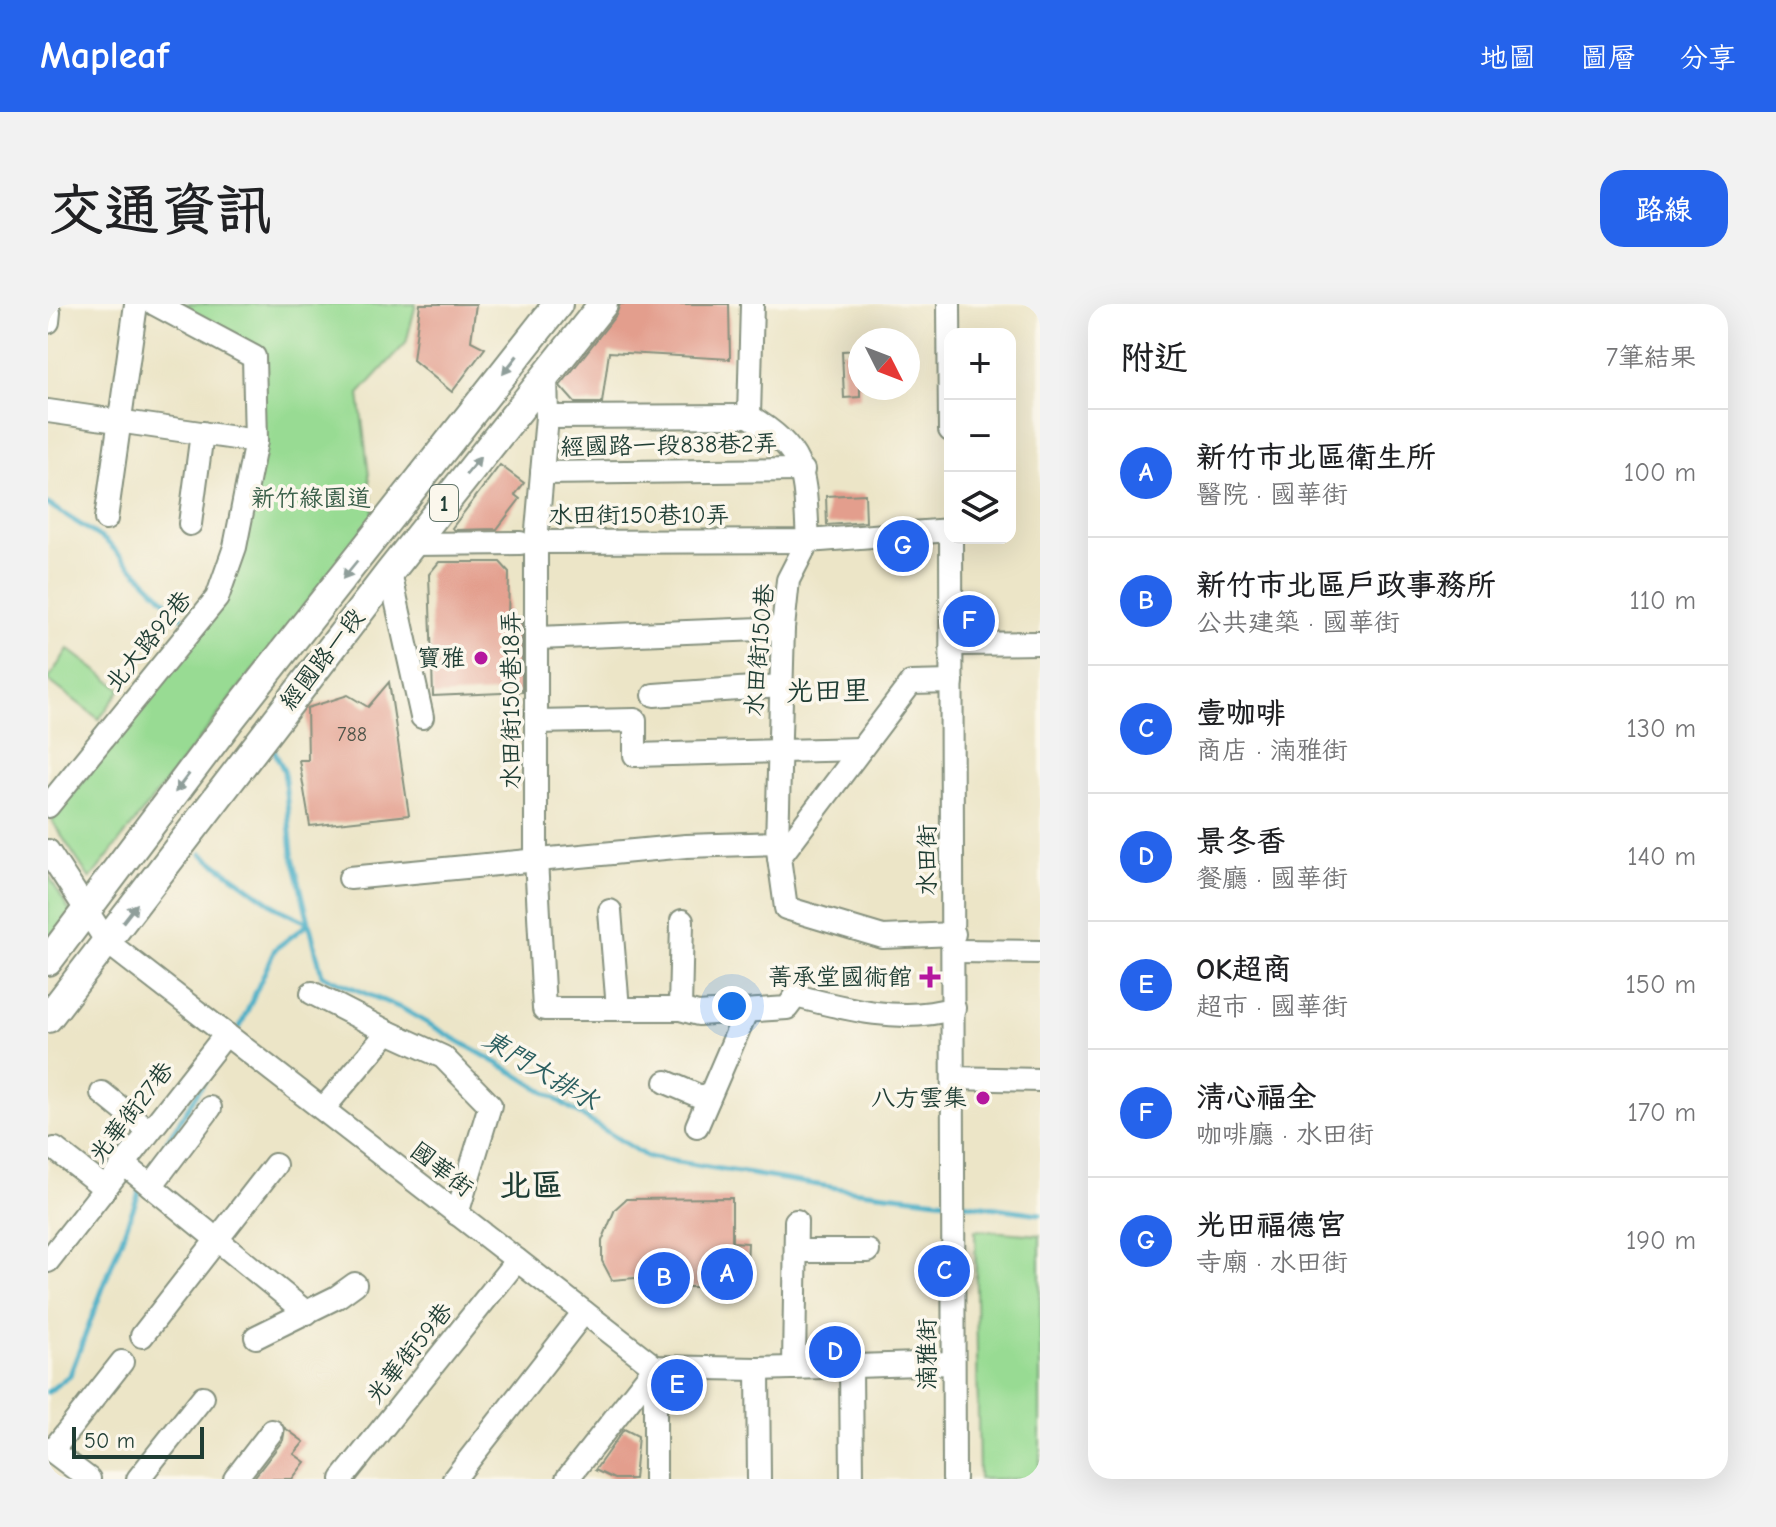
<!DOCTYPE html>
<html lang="zh-TW">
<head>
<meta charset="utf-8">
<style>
  :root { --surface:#fff; --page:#f2f2f2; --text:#202124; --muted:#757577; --line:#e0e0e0; --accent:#2563eb }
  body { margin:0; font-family:"Comic Neue","LXGW WenKai TC",sans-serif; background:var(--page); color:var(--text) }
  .controls { position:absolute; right:24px; top:24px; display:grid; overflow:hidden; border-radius:16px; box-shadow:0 8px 32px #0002 }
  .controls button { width:72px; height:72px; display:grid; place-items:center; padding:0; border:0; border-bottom:2px solid var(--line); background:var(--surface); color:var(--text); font:40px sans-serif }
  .compass { position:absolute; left:800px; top:24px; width:72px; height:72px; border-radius:50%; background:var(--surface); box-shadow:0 8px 32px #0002; rotate:132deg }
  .scale { position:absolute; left:24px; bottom:20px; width:132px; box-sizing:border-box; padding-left:8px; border:4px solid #1f3d34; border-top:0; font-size:22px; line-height:28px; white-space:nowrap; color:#1f3d34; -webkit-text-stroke:6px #fbf7ec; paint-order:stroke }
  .you { position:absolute; left:684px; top:702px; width:28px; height:28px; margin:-20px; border:6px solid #fff; border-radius:50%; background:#1a73e8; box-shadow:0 0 0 12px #1a73e833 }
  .badge { display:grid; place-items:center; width:52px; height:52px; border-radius:50%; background:var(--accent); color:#fff; font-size:26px; font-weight:700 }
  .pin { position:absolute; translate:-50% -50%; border:4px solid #fff; box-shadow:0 2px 8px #0006 }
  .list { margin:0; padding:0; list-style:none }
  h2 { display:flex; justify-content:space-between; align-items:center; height:104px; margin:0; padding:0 32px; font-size:34px }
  h2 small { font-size:26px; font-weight:400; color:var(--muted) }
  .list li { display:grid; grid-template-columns:52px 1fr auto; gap:24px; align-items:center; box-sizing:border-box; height:128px; padding:0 32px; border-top:2px solid var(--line) }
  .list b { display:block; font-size:30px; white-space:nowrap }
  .list p { margin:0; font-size:26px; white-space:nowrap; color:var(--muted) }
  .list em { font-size:26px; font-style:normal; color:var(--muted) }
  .icon { flex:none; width:44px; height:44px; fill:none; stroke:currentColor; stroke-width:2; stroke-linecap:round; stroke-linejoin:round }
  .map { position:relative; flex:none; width:992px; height:1175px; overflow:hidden; border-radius:24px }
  header { display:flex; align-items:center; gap:48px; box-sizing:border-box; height:112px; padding:0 40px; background:var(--accent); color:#fff }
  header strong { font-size:38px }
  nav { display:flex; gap:44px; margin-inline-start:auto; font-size:28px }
  .intro { display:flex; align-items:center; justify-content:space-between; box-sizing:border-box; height:192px; padding:0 48px }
  h1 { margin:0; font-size:56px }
  .button { padding:20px 36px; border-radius:24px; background:var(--accent); color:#fff; font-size:28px; font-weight:700 }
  main { display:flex; gap:48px; padding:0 48px }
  aside { flex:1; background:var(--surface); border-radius:24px; box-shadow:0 8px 32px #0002 }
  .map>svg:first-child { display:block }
  .green { fill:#98db93; stroke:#5c8c64; stroke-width:2 }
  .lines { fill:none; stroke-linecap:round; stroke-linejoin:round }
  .stream { stroke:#47aec6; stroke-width:5 }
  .building { fill:#e39e8d }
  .minor-casing { stroke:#86917e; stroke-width:26 }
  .major-casing { stroke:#86917e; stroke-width:32 }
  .minor { stroke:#fff; stroke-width:22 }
  .major { stroke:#fff; stroke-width:28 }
  .oneway { fill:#8f9e9a }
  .poi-dot { fill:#b5179e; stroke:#fbf7ec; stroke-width:3 }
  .labels { text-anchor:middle; stroke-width:7; stroke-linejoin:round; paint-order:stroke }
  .number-label { font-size:20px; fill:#50554a }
  .shield { fill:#fbf7ec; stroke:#61756b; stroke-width:2 }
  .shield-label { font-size:22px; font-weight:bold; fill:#1f3d34 }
  .street-label { font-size:24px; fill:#1f3d34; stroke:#fbf7ec }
  .park-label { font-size:24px; fill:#375d47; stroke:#fbf7ec }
  .poi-label { font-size:24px; fill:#1f3d34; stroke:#fbf7ec; text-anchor:end }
  .water-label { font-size:26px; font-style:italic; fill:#2b5f60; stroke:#fbf7ec }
  .quarter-label { font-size:28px; fill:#1f3d34; stroke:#fbf7ec }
  .district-label { font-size:32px; font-weight:bold; fill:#1f3d34; stroke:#fbf7ec }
</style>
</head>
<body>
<header>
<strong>Mapleaf</strong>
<nav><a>地圖</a><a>圖層</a><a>分享</a></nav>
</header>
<div class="intro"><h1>交通資訊</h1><a class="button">路線</a></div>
<main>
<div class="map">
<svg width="992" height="1175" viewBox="0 0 992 1175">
  <rect width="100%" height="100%" fill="#fbf7ec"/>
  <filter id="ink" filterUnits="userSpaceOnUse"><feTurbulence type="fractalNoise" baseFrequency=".0125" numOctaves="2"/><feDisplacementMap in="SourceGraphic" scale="16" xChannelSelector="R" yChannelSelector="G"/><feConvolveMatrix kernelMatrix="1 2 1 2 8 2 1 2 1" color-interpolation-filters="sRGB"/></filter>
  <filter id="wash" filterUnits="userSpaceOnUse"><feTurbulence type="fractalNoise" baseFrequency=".006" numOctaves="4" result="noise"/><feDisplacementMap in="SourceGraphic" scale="32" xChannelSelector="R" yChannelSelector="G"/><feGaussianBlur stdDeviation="1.8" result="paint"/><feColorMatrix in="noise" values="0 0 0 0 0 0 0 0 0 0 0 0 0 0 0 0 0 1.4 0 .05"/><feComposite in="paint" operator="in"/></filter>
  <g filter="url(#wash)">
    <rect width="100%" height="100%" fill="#ece5c7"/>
    <g class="green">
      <polygon points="120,0 368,0 358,39 311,90 326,212 42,575 4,517 177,298 213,50"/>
      <polygon points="20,345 73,385 51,415 0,376"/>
      <polygon points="0,570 26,614 0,646"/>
      <polygon points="927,926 992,931 992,1175 931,1175"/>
    </g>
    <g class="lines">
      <g class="stream">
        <polyline points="0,200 58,237 134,313"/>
        <polyline points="223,440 236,467 244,549 274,671 355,705 468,770 599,853 795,885 899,897"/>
        <polyline points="154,550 231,605 261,619 227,645 192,723"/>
        <polyline points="100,868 164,765"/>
        <polyline points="913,899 992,910"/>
        <polyline points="0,1088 22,1071 94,881"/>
      </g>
    </g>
    <g id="blocks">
      <g class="building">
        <polygon points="372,0 428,0 423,37 437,44 404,88 365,56"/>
        <polygon points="572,0 681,0 682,55 561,48 554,99 527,99 512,82 568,11"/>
        <polygon points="812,46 812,93 796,94 794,47"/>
        <polygon points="452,161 476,179 467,191 472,195 449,225 407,226 404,224"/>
        <polygon points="817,190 818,218 779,221 778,192"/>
        <polygon points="391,258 452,258 461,268 460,319 474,319 474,388 385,392 381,270"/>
        <polygon points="341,378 361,511 262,522 251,456 260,456 259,404 300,391 320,403"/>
        <polygon points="684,894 684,938 700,939 698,983 614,983 611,972 564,976 554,957 554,937 567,905 578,895"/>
        <polygon points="237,1124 256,1138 246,1150 257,1158 244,1175 205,1175 235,1136"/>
        <polygon points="576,1125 590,1132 586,1175 566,1175 547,1166"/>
      </g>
    </g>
  </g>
  <g filter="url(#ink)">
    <use href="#blocks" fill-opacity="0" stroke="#86917e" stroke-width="2"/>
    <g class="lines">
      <defs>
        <g id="minor">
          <path d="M 704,0 L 701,112 C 762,149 756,172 760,237"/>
          <polyline points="901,0 902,126"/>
          <polyline points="0,18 1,8"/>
          <polyline points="498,71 499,113 701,112"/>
          <polyline points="0,107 208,137"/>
          <polyline points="499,113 494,169 755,166"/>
          <polyline points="494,169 488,238 760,237 902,226"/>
          <polyline points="58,215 88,0"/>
          <polyline points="142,220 154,129"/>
          <polyline points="903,234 906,1175"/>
          <polyline points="760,237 740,276 735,324 729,539 738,604 835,633 906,630"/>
          <path d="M 488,238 L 488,555 L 496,705 L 632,705 L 650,710 L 739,704 L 748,692 C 797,705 856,720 906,704"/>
          <polyline points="363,240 472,239"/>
          <polyline points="342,268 374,413"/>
          <polyline points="490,334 735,324"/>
          <polyline points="904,340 992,339"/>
          <polyline points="606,391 732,382"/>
          <polyline points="488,418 587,416 587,451 813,445"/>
          <polyline points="0,502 169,294 187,243 208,137 206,53 107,0"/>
          <polyline points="0,547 59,638 607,1063 710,1065 904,1059"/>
          <polyline points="731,554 863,379 904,378"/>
          <polyline points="302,574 638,542 729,539"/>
          <polyline points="562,607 570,705"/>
          <polyline points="906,647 992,648"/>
          <polyline points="264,689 340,728"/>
          <polyline points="632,705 634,617"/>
          <polyline points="905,774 992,776"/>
          <polyline points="618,778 660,796"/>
          <polyline points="54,789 101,827"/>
          <polyline points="275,805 340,728 395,753 442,801 409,910"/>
          <polyline points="649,822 698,708"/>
          <polyline points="7,845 57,884"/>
          <polyline points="76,860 259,1009"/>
          <polyline points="103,882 162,804"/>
          <polyline points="748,947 820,947"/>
          <polyline points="0,957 178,730"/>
          <polyline points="94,1032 227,861"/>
          <polyline points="208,1033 289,993 307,980"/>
          <polyline points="803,1062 804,1175"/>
          <polyline points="746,1064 748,917"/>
          <polyline points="710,1065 711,1175"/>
          <polyline points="0,1144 41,1175"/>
          <polyline points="4,1147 74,1058"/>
          <polyline points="90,1175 155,1093"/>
          <polyline points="187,1175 224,1127"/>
          <polyline points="294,1175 469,956"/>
          <polyline points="406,1175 536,1008"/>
          <polyline points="519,1175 607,1063"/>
          <polyline points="607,1175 607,1063"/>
        </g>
        <g id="major">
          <polyline points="0,657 181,417 510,0"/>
          <polyline points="0,714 342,268 555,0"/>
        </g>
      </defs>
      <use href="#minor" class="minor-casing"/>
      <use href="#major" class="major-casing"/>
      <use href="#minor" class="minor"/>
      <use href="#major" class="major"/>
    </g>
    <defs><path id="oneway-solid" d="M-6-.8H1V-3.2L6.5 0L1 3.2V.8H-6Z" transform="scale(2)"/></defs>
    <g class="oneway">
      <use href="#oneway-solid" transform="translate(462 61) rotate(128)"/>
      <use href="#oneway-solid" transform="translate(425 162) rotate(-51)"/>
      <use href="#oneway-solid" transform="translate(302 266) rotate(129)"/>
      <use href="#oneway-solid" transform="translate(134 479) rotate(127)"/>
      <use href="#oneway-solid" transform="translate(82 609) rotate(-52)"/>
    </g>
  </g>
  <g class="poi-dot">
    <circle cx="433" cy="354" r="8"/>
    <path d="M878 661h8v8h8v8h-8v8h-8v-8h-8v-8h8z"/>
    <circle cx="935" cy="794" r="8"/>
  </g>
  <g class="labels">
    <g class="number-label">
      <text x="304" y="437">788</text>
    </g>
    <rect class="shield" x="382" y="181" width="28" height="36" rx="6"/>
    <g class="shield-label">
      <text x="396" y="207">1</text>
    </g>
    <g class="street-label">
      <text transform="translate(621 141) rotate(-1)" y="8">經國路一段838巷2弄</text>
      <text x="591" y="219">水田街150巷10弄</text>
      <text transform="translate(100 337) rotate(-51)" y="8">北大路92巷</text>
      <text transform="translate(711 346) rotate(-85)" y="8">水田街150巷</text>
      <text transform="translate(274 355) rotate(-52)" y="8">經國路一段</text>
      <text transform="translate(463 396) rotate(-90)" y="8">水田街150巷18弄</text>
      <text transform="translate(879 556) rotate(-90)" y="8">水田街</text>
      <text transform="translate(83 808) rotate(-52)" y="8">光華街27巷</text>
      <text transform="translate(394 865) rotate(38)" y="8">國華街</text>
      <text transform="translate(361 1049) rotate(-51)" y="8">光華街59巷</text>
      <text transform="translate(879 1050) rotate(-90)" y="8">湳雅街</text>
    </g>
    <g class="park-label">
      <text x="263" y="202">新竹綠園道</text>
    </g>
    <g class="poi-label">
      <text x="417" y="362">寶雅</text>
      <text x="864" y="681">菁承堂國術館</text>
      <text x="919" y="802">八方雲集</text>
    </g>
    <g class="water-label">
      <text transform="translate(493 766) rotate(31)" y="9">東門大排水</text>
    </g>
    <g class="quarter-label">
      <text x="780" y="396">光田里</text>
    </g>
    <g class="district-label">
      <text x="483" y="892">北區</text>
    </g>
  </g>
</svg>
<div class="controls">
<button>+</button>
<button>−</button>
<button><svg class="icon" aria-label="layers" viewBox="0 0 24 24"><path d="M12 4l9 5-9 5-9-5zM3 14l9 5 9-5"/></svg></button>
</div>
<svg class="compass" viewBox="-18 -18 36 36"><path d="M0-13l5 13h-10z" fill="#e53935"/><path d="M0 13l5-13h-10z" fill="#757577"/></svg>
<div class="scale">50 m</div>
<div class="you"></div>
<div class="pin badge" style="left:679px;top:970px">A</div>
<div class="pin badge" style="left:616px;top:974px">B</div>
<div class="pin badge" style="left:896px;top:967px">C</div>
<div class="pin badge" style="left:787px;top:1048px">D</div>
<div class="pin badge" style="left:629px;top:1081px">E</div>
<div class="pin badge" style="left:921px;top:317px">F</div>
<div class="pin badge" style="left:855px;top:242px">G</div>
</div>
<aside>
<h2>附近<small>7筆結果</small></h2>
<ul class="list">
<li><span class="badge">A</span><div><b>新竹市北區衛生所</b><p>醫院 · 國華街</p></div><em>100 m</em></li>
<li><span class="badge">B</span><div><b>新竹市北區戶政事務所</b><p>公共建築 · 國華街</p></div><em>110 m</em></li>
<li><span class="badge">C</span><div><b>壹咖啡</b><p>商店 · 湳雅街</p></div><em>130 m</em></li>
<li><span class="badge">D</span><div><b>景冬香</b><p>餐廳 · 國華街</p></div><em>140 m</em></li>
<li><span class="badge">E</span><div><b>OK超商</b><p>超市 · 國華街</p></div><em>150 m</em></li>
<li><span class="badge">F</span><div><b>清心福全</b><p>咖啡廳 · 水田街</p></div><em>170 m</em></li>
<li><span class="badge">G</span><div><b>光田福德宮</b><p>寺廟 · 水田街</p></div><em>190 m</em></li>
</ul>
</aside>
</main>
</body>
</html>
